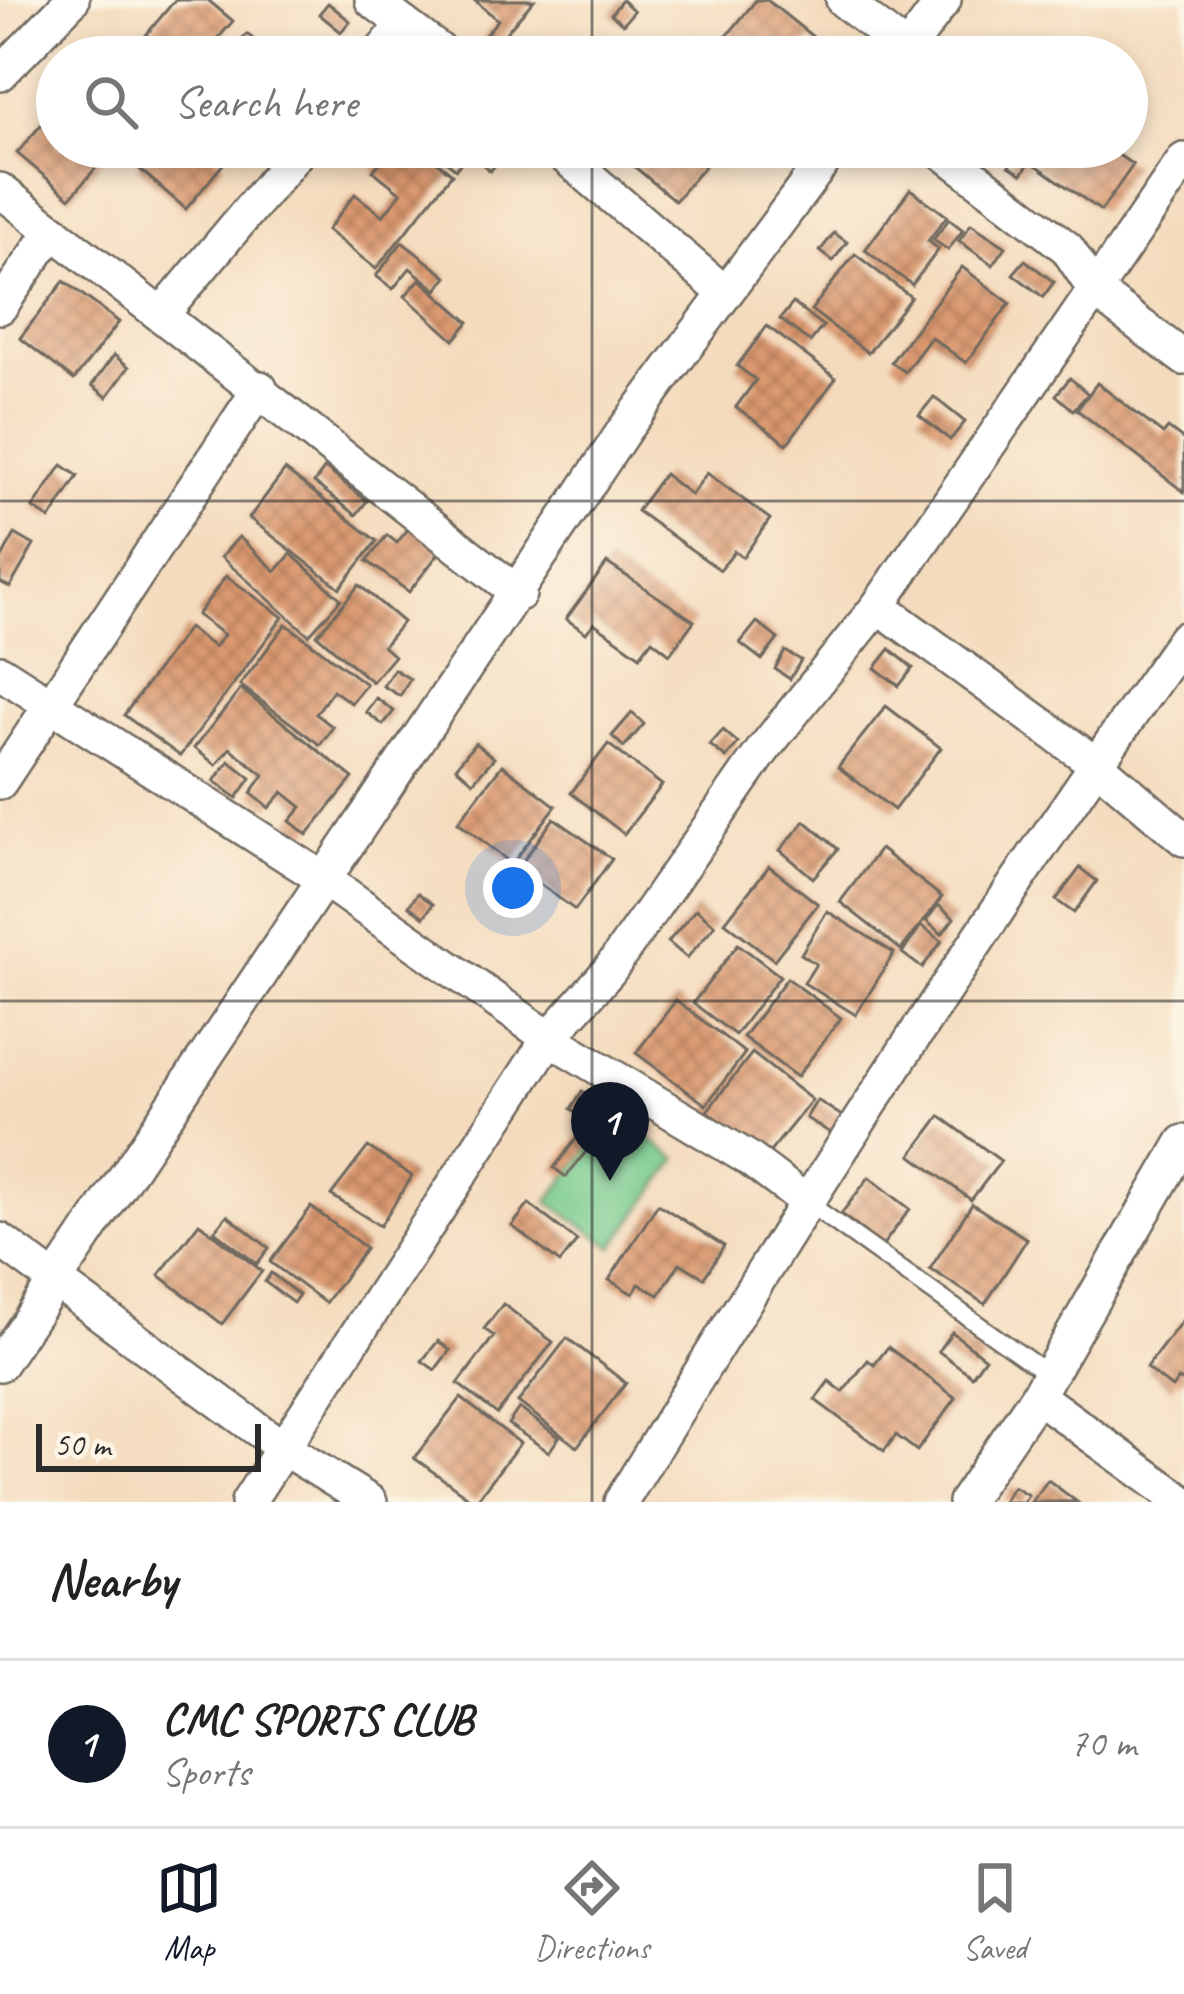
<!DOCTYPE html>
<html lang="en">
<head>
<meta charset="utf-8">
<style>
  :root { --surface:#fff; --page:#f2f2f2; --text:#222; --muted:#767676; --line:#e0e0e0; --accent:#111827 }
  body { margin:0; font-family:Caveat,sans-serif; background:var(--page); color:var(--text) }
  .scale { position:absolute; left:36px; bottom:30px; width:225px; box-sizing:border-box; padding-left:12px; border:6px solid #2b2b2b; border-top:0; font-size:33px; line-height:42px; white-space:nowrap; color:#2b2b2b; -webkit-text-stroke:9px #fcf5e5; paint-order:stroke }
  .you { position:absolute; left:513px; top:888px; width:42px; height:42px; margin:-30px; border:9px solid #fff; border-radius:50%; background:#1a73e8; box-shadow:0 0 0 18px #1a73e833 }
  .badge { display:grid; place-items:center; width:78px; height:78px; border-radius:50%; background:var(--accent); color:#fff; font-size:39px; font-weight:700 }
  .pin { position:absolute; translate:-50% -99px; filter:drop-shadow(0 3px 6px #0008) }
  .pin::after { content:''; position:absolute; top:63px; width:42px; height:36px; background:inherit; clip-path:polygon(0 0,100% 0,50% 100%) }
  .list { margin:0; padding:0; list-style:none }
  h2 { display:flex; justify-content:space-between; align-items:center; height:156px; margin:0; padding:0 48px; font-size:51px }
  h2 small { font-size:39px; font-weight:400; color:var(--muted) }
  .list li { display:grid; grid-template-columns:78px 1fr auto; gap:36px; align-items:center; box-sizing:border-box; height:168px; padding:0 48px; border-top:3px solid var(--line) }
  .list b { display:block; font-size:45px; white-space:nowrap }
  .list p { margin:0; font-size:39px; white-space:nowrap; color:var(--muted) }
  .list em { font-size:39px; font-style:normal; color:var(--muted) }
  .icon { flex:none; width:66px; height:66px; fill:none; stroke:currentColor; stroke-width:2; stroke-linecap:round; stroke-linejoin:round }
  .map { position:relative; flex:none; width:1184px; height:1502px; overflow:hidden }
  .search { position:absolute; background:var(--surface); box-shadow:0 6px 18px #0003; left:36px; right:36px; top:36px; height:132px; display:flex; align-items:center; gap:30px; box-sizing:border-box; padding:0 42px; border-radius:66px; color:var(--muted); font-size:45px }
  .sheet { height:324px; background:var(--surface) }
  nav { display:flex; justify-content:space-around; align-items:center; box-sizing:border-box; height:168px; border-top:3px solid var(--line); background:var(--surface); font-size:33px; color:var(--muted) }
  nav a { display:grid; justify-items:center; gap:6px }
  nav .on { color:var(--accent) }
  .map>svg:first-child { display:block }
  .green { fill:#77cb8f; stroke:#517b5d; stroke-width:3 }
  .building { fill:url(#building-cross-hatch) }
  .lines { fill:none; stroke-linecap:round; stroke-linejoin:round }
  .lane-casing { stroke:#71695e; stroke-width:21 }
  .street-casing { stroke:#71695e; stroke-width:38 }
  .lane { stroke:#fff; stroke-width:16 }
  .street { stroke:#fff; stroke-width:33 }
  .grid { fill:none; stroke:#2b2b2b; stroke-width:3; stroke-opacity:0.55 }
</style>
</head>
<body>
<div class="map">
<svg width="1184" height="1502" viewBox="0 0 1184 1502">
  <defs>
    <pattern id="building-cross-hatch" width="8" height="8" patternUnits="userSpaceOnUse" patternTransform="scale(3)"><rect width="8" height="8" fill="#db996f"/><path d="M0 0l8 8M0 8l8-8" fill="none" stroke="#b27d5b"/></pattern>
  </defs>
  <rect width="100%" height="100%" fill="#fcf5e5"/>
  <filter id="ink" filterUnits="userSpaceOnUse"><feTurbulence type="fractalNoise" baseFrequency=".00833" numOctaves="2"/><feDisplacementMap in="SourceGraphic" scale="24" xChannelSelector="R" yChannelSelector="G"/><feConvolveMatrix kernelMatrix="1 2 1 2 8 2 1 2 1" color-interpolation-filters="sRGB"/></filter>
  <filter id="wash" filterUnits="userSpaceOnUse"><feTurbulence type="fractalNoise" baseFrequency=".004" numOctaves="4" result="noise"/><feDisplacementMap in="SourceGraphic" scale="48" xChannelSelector="R" yChannelSelector="G"/><feGaussianBlur stdDeviation="2.7" result="paint"/><feColorMatrix in="noise" values="0 0 0 0 0 0 0 0 0 0 0 0 0 0 0 0 0 1.4 0 .05"/><feComposite in="paint" operator="in"/></filter>
  <g filter="url(#wash)">
    <rect width="100%" height="100%" fill="#f4dbbd"/>
    <polygon class="green" points="613,1114 678,1159 613,1247 548,1202"/>
    <g id="blocks">
      <g class="building">
        <polygon points="175,0 208,0 233,21 202,57 173,57 146,35"/>
        <polygon points="474,0 534,0 490,51 479,42 498,20"/>
        <polygon points="622,0 634,11 623,24 611,14"/>
        <polygon points="756,0 767,0 813,37 796,57 710,57"/>
        <polygon points="328,3 350,21 341,32 319,14"/>
        <polygon points="247,34 274,57 228,57"/>
        <polygon points="337,37 362,54 359,57 322,57"/>
        <polygon points="57,106 57,147 114,147 70,198 17,153"/>
        <polygon points="152,147 205,147 224,163 186,209 136,166"/>
        <polygon points="392,147 419,147 452,174 376,269 327,230 355,194 383,216 401,193 373,171"/>
        <polygon points="427,147 473,147 456,169"/>
        <polygon points="484,147 504,155 490,171 475,157"/>
        <polygon points="629,147 721,147 675,201 622,156"/>
        <polygon points="1021,147 1040,147 1022,174 1009,166"/>
        <polygon points="1044,147 1107,147 1133,165 1101,211 1033,163"/>
        <polygon points="910,189 947,216 928,241 939,249 912,285 865,250"/>
        <polygon points="949,219 963,230 948,250 933,240"/>
        <polygon points="971,224 1006,247 993,265 959,241"/>
        <polygon points="834,233 847,242 833,261 820,251"/>
        <polygon points="402,242 447,277 437,290 410,268 393,289 376,276"/>
        <polygon points="855,254 911,297 868,353 811,310"/>
        <polygon points="1025,260 1054,282 1043,297 1013,274"/>
        <polygon points="962,267 1010,303 966,363 931,337 905,372 891,362"/>
        <polygon points="420,279 469,322 454,340 405,296"/>
        <polygon points="64,281 119,322 74,380 20,338"/>
        <polygon points="793,303 823,326 810,342 780,319"/>
        <polygon points="767,326 836,378 787,444 736,407 756,380 737,366"/>
        <polygon points="114,355 129,367 107,397 92,385"/>
        <polygon points="1070,378 1088,394 1073,410 1056,395"/>
        <polygon points="1097,383 1163,434 1168,428 1184,440 1184,492 1077,410"/>
        <polygon points="934,397 965,422 950,440 919,415"/>
        <polygon points="62,465 78,476 50,519 33,508"/>
        <polygon points="325,468 367,501 356,515 314,483"/>
        <polygon points="285,470 377,541 340,588 249,518"/>
        <polygon points="707,473 770,519 743,557 734,551 720,570 637,511 664,474 691,495"/>
        <polygon points="412,524 443,548 409,592 367,561 387,535 397,543"/>
        <polygon points="15,534 34,545 10,587 0,582 0,561"/>
        <polygon points="239,537 276,571 291,554 341,599 309,635 221,557"/>
        <polygon points="607,563 694,621 670,654 652,640 640,656 594,623 586,633 566,619"/>
        <polygon points="226,576 283,617 180,756 124,715 188,628 214,647 224,635 197,615"/>
        <polygon points="359,585 403,622 383,646 394,656 372,682 317,635"/>
        <polygon points="757,622 778,639 762,660 740,643"/>
        <polygon points="286,624 366,684 351,703 333,690 316,714 333,727 320,745 240,685"/>
        <polygon points="890,649 913,668 899,686 875,668"/>
        <polygon points="785,651 801,660 790,679 775,669"/>
        <polygon points="394,669 410,679 400,696 383,686"/>
        <polygon points="241,689 353,778 307,835 290,821 302,807 283,792 269,808 251,793 264,775 230,748 216,765 194,748"/>
        <polygon points="376,698 394,711 383,725 366,712"/>
        <polygon points="886,706 941,748 894,810 838,767"/>
        <polygon points="632,713 644,724 624,747 612,736"/>
        <polygon points="723,730 738,743 726,758 710,745"/>
        <polygon points="475,743 494,758 473,782 456,767"/>
        <polygon points="608,744 662,785 624,834 571,793"/>
        <polygon points="229,761 251,778 237,798 214,781"/>
        <polygon points="502,765 556,806 512,864 458,822"/>
        <polygon points="554,818 612,859 575,910 518,868"/>
        <polygon points="805,821 838,849 813,878 780,850"/>
        <polygon points="880,849 942,897 901,950 840,902"/>
        <polygon points="769,866 818,904 774,960 725,922"/>
        <polygon points="1080,868 1097,881 1074,913 1056,900"/>
        <polygon points="418,893 433,904 424,917 409,906"/>
        <polygon points="938,905 954,918 942,934 926,921"/>
        <polygon points="696,909 715,925 687,958 668,942"/>
        <polygon points="827,911 894,953 856,1015 804,983 816,964 801,954"/>
        <polygon points="921,926 942,941 922,968 902,953"/>
        <polygon points="738,944 780,976 735,1035 693,1003"/>
        <polygon points="787,978 841,1018 797,1077 743,1037"/>
        <polygon points="676,1000 745,1053 706,1105 636,1053"/>
        <polygon points="752,1053 812,1100 766,1157 707,1111"/>
        <polygon points="582,1091 603,1103 592,1121 571,1109"/>
        <polygon points="817,1100 845,1118 834,1135 806,1118"/>
        <polygon points="940,1116 1001,1161 971,1200 911,1155"/>
        <polygon points="579,1135 592,1144 566,1177 554,1168"/>
        <polygon points="368,1147 412,1176 380,1226 331,1195"/>
        <polygon points="869,1177 910,1209 882,1246 841,1214"/>
        <polygon points="529,1204 577,1241 560,1263 512,1226"/>
        <polygon points="658,1204 724,1246 704,1278 680,1263 659,1295 639,1284 633,1294 609,1280"/>
        <polygon points="972,1204 1027,1239 985,1304 930,1269"/>
        <polygon points="311,1207 366,1248 325,1303 270,1262"/>
        <polygon points="227,1215 269,1248 257,1264 214,1231"/>
        <polygon points="199,1223 262,1271 222,1324 159,1275"/>
        <polygon points="271,1273 299,1295 293,1303 265,1282"/>
        <polygon points="503,1304 553,1342 497,1414 458,1384 494,1336 484,1329"/>
        <polygon points="1184,1318 1184,1382 1179,1379 1172,1388 1146,1368"/>
        <polygon points="952,1332 985,1358 972,1376 938,1351"/>
        <polygon points="567,1338 626,1383 577,1447 518,1402"/>
        <polygon points="438,1341 450,1350 435,1370 422,1361"/>
        <polygon points="888,1347 956,1398 917,1451 896,1435 884,1451 815,1400 829,1381 843,1392 868,1360 874,1365"/>
        <polygon points="461,1398 520,1443 475,1502 414,1458"/>
        <polygon points="519,1408 559,1437 549,1452 508,1424"/>
        <polygon points="1048,1480 1077,1502 1031,1502"/>
        <polygon points="1013,1486 1028,1495 1024,1502 1003,1502"/>
      </g>
    </g>
  </g>
  <g filter="url(#ink)">
    <use href="#blocks" fill-opacity="0" stroke="#71695e" stroke-width="3"/>
    <g class="lines">
      <defs>
        <polyline id="lane" points="808,1203 1049,1375"/>
        <g id="street">
          <polyline points="372,0 448,57"/>
          <polyline points="843,0 907,51"/>
          <polyline points="377,57 404,24"/>
          <polyline points="902,57 944,0"/>
          <polyline points="0,74 72,0"/>
          <polyline points="554,147 725,293"/>
          <polyline points="936,147 1067,248 1096,292 1184,358"/>
          <polyline points="0,190 519,594"/>
          <polyline points="0,307 53,230"/>
          <polyline points="163,313 302,147"/>
          <polyline points="878,606 1096,764 1184,839"/>
          <polyline points="0,672 325,880 549,1038 748,1158 808,1203"/>
          <polyline points="0,782 260,388"/>
          <polyline points="0,1240 283,1448 370,1502"/>
          <polyline points="0,1364 625,429 834,147"/>
          <polyline points="1037,1396 1183,1502"/>
          <polyline points="248,1502 549,1038 609,971 763,750 878,606 1184,160"/>
          <path d="M 621,1502 C 799,1209 986,919 1184,639"/>
          <polyline points="965,1502 1037,1396 1184,1142"/>
        </g>
      </defs>
      <use href="#lane" class="lane-casing"/>
      <use href="#street" class="street-casing"/>
      <use href="#lane" class="lane"/>
      <use href="#street" class="street"/>
    </g>
  </g>
  <path class="grid" d="M 592,0 L 592,57M 592,147 L 592,1502M 0,501 L 1184,501M 0,1001 L 1184,1001"/>
</svg>
<div class="scale">50 m</div>
<div class="you"></div>
<div class="pin badge" style="left:610px;top:1181px">1</div>
<div class="search"><svg class="icon" aria-label="search" viewBox="0 0 24 24"><circle cx="10" cy="10" r="6"/><path d="M15 15l6 6"/></svg>Search here</div>
</div>
<section class="sheet">
<h2>Nearby<small></small></h2>
<ul class="list">
<li><span class="badge">1</span><div><b>CMC SPORTS CLUB</b><p>Sports</p></div><em>70 m</em></li>
</ul>
</section>
<nav>
<a class="on"><svg class="icon" aria-label="map" viewBox="0 0 24 24"><path d="M3 6l6-2 6 2 6-2v14l-6 2-6-2-6 2zM9 4v14M15 6v14"/></svg>Map</a>
<a><svg class="icon" aria-label="directions" viewBox="0 0 24 24"><path d="M12 3l9 9-9 9-9-9zM9 14v-3h6M13 9l2 2-2 2"/></svg>Directions</a>
<a><svg class="icon" aria-label="saved" viewBox="0 0 24 24"><path d="M7 4h10v16l-5-4-5 4z"/></svg>Saved</a>
</nav>
</body>
</html>
